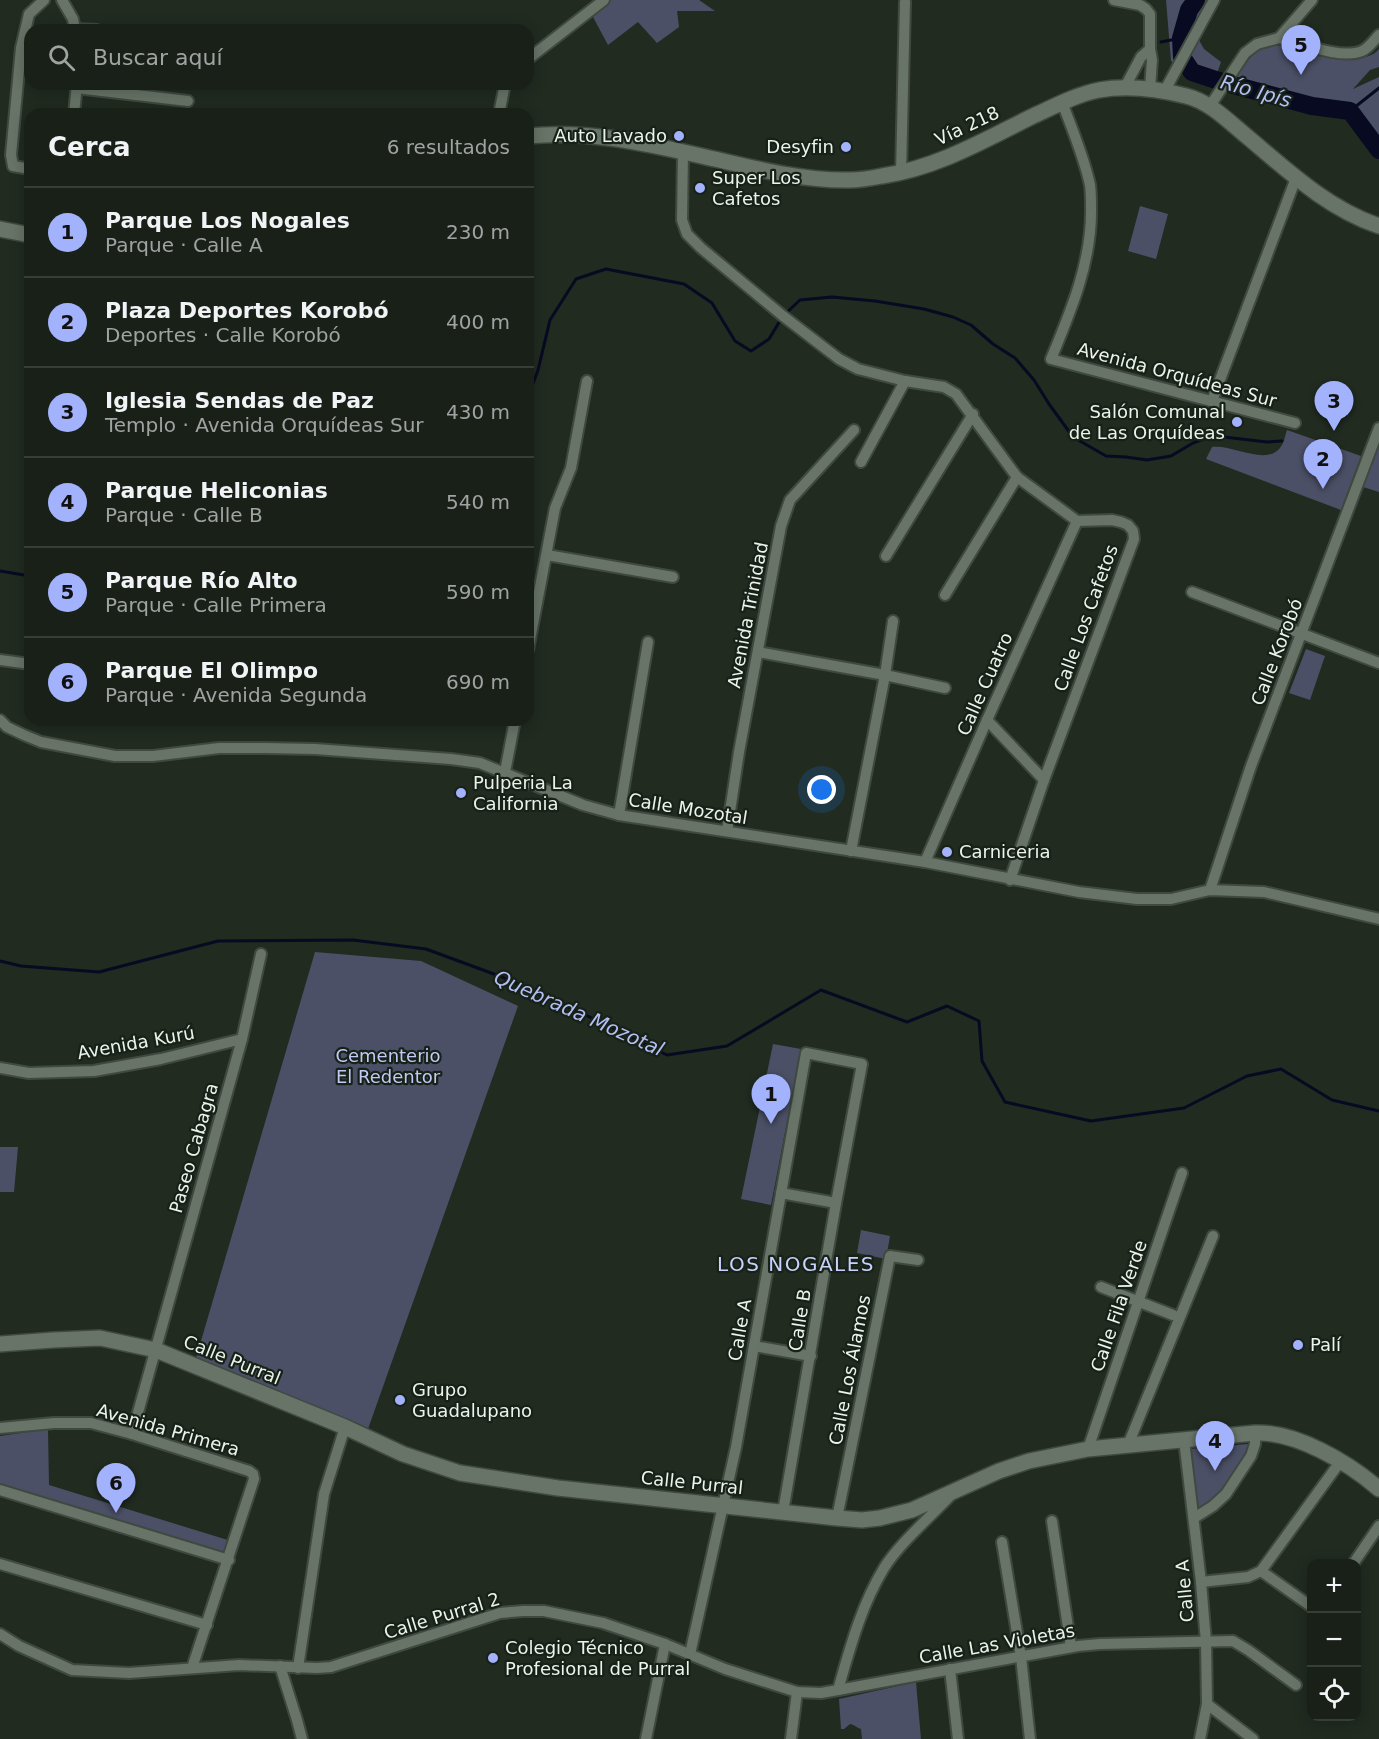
<!DOCTYPE html>
<html lang="es">
<head>
<meta charset="utf-8">
<style>
  :root { --surface:#192018; --page:#262d25; --text:#f1f3f6; --muted:#9fa3a2; --line:#373e37; --accent:#a3b2fc }
  body { margin:0; font-family:"DejaVu Sans",sans-serif; background:var(--page); color:var(--text) }
  .controls { position:absolute; right:18px; bottom:18px; display:grid; overflow:hidden; border-radius:12px; box-shadow:0 3px 15px #0003 }
  .controls button { width:54px; height:54px; display:grid; place-items:center; padding:0; border:0; border-bottom:2px solid var(--line); background:var(--surface); color:var(--text); font:30px sans-serif }
  .you { position:absolute; left:822px; top:790px; width:21px; height:21px; margin:-15px; border:4px solid #fff; border-radius:50%; background:#1a73e8; box-shadow:0 0 0 9px #1a73e833 }
  .badge { display:grid; place-items:center; width:39px; height:39px; border-radius:50%; background:var(--accent); color:#111; font-size:20px; font-weight:700 }
  .pin { position:absolute; translate:-50% -50px; filter:drop-shadow(0 2px 3px #0008) }
  .pin::after { content:''; position:absolute; top:32px; width:21px; height:18px; background:inherit; clip-path:polygon(0 0,100% 0,50% 100%) }
  .list { margin:0; padding:0; list-style:none }
  h2 { display:flex; justify-content:space-between; align-items:center; height:78px; margin:0; padding:0 24px; font-size:26px }
  h2 small { font-size:20px; font-weight:400; color:var(--muted) }
  .list li { display:grid; grid-template-columns:39px 1fr auto; gap:18px; align-items:center; box-sizing:border-box; height:90px; padding:0 24px; border-top:2px solid var(--line) }
  .list b { display:block; font-size:22px; white-space:nowrap }
  .list p { margin:0; font-size:20px; white-space:nowrap; color:var(--muted) }
  .list em { font-size:20px; font-style:normal; color:var(--muted) }
  .icon { flex:none; width:33px; height:33px; fill:none; stroke:currentColor; stroke-width:2; stroke-linecap:round; stroke-linejoin:round }
  .map { position:relative; flex:none; width:1379px; height:1739px; overflow:hidden }
  .search { position:absolute; background:var(--surface); box-shadow:0 3px 15px #0003; left:24px; top:24px; width:510px; height:66px; display:flex; align-items:center; gap:15px; box-sizing:border-box; padding:0 21px; border-radius:18px; color:var(--muted); font-size:22px }
  .panel { position:absolute; background:var(--surface); box-shadow:0 3px 15px #0003; left:24px; top:108px; width:510px; height:618px; border-radius:18px }
  .map>svg:first-child { display:block }
  .green { fill:#4b5066 }
  .lines { fill:none; stroke-linecap:round; stroke-linejoin:round }
  .stream { stroke:#080a21; stroke-width:3 }
  .river { stroke:#080a21; stroke-width:18 }
  .street-casing { stroke:#404940; stroke-width:14 }
  .secondary-casing { stroke:#404940; stroke-width:18 }
  .street { stroke:#677467; stroke-width:10 }
  .secondary { stroke:#677467; stroke-width:15 }
  .poi-dot { fill:#a3b2fc; stroke:#172117; stroke-width:2 }
  .labels { text-anchor:middle; stroke-width:4.5; stroke-linejoin:round; paint-order:stroke }
  .street-label { font-size:18px; fill:#ecf3eb; stroke:#172117 }
  .poi-label { font-size:18px; fill:#ecf3eb; stroke:#172117; text-anchor:start }
  .park-label { font-size:18px; fill:#c1caf6; stroke:#172117 }
  .water-label { font-size:20px; font-style:italic; fill:#b4bff5; stroke:#172117 }
  .neighbourhood-label { font-size:20px; letter-spacing:1.5px; fill:#c8d2fc; stroke:#172117 }
</style>
</head>
<body>
<div class="map">
<svg width="1379" height="1739" viewBox="0 0 1379 1739">
  <rect width="100%" height="100%" fill="#212b20"/>
  <g class="green">
    <polygon points="611,0 699,0 715,11 677,11 679,27 657,43 638,22 608,45 593,17"/>
    <polygon points="1166,0 1206,0 1195,33 1204,49 1221,62 1213,85 1171,61"/>
    <path d="M 1270,46 C 1275,46 1280,45 1285,46 C 1308,48 1361,71 1379,49 L 1379,67 L 1370,70 L 1353,89 L 1379,77 L 1379,147 L 1372,134 L 1345,114 L 1319,112 L 1257,93 L 1229,90 L 1235,81 L 1233,80 L 1257,49 Z"/>
    <polygon points="1140,206 1168,214 1156,259 1128,251"/>
    <path d="M 1287,430 L 1361,456 L 1341,510 L 1206,459 L 1212,447 C 1232,444 1266,466 1280,448 C 1284,443 1285,436 1287,430 Z"/>
    <polygon points="1379,445 1379,492 1363,487"/>
    <polygon points="1306,649 1325,656 1310,700 1289,693"/>
    <polygon points="315,952 421,961 518,1006 368,1429 196,1358"/>
    <polygon points="773,1044 801,1049 771,1205 741,1199"/>
    <polygon points="0,1147 18,1147 14,1192 0,1192"/>
    <polygon points="861,1230 890,1236 886,1259 857,1253"/>
    <polygon points="48,1429 49,1485 231,1541 228,1554 0,1485 0,1436"/>
    <polygon points="1248,1444 1247,1456 1227,1486 1211,1505 1197,1511 1190,1449"/>
    <path d="M 916,1682 L 921,1739 L 862,1739 L 861,1729 C 857,1728 855,1725 850,1724 L 844,1729 L 841,1729 L 839,1699 Z"/>
  </g>
  <g class="lines">
    <g class="stream">
      <polyline points="1161,42 1181,38"/>
      <polyline points="1350,111 1379,88"/>
      <polyline points="785,314 800,300 832,297 875,301 924,309 953,317 971,325 993,344 1015,358 1034,380 1049,404 1073,437 1106,456 1126,457 1147,460 1171,456 1193,443 1206,438 1224,437 1267,442 1282,441"/>
      <polyline points="528,397 538,370 550,320 576,279 606,269 684,284 712,303 735,341 751,351 769,339 781,319"/>
      <polyline points="0,571 30,576"/>
      <polyline points="0,961 21,966 99,972 218,941 353,940 426,949 502,977 592,1018 667,1055 727,1046 821,990 907,1022 947,1006 979,1021 982,1061 1005,1102 1091,1121 1184,1108 1247,1076 1281,1069 1332,1100 1379,1111"/>
    </g>
    <polyline class="river" points="1196,0 1189,10 1181,38 1182,57 1192,72 1222,82 1312,106 1350,111 1379,150"/>
    <defs>
      <g id="street">
        <polyline points="62,0 73,19 75,30"/>
        <polyline points="1114,0 1140,5 1146,9 1150,14 1150,49 1152,60 1150,89"/>
        <polyline points="75,29 97,30"/>
        <path d="M 1279,38 C 1300,43 1342,60 1362,51 C 1369,48 1374,40 1379,35"/>
        <polyline points="528,59 604,0"/>
        <polyline points="1125,87 1141,57 1150,49"/>
        <polyline points="76,88 188,101"/>
        <polyline points="1164,92 1214,0"/>
        <path d="M 1062,102 C 1072,129 1084,157 1090,185 C 1091,193 1091,201 1091,208 C 1092,261 1071,311 1051,359 L 1295,423"/>
        <polyline points="1210,106 1245,53 1257,44 1279,38 1312,0"/>
        <polyline points="74,114 77,84"/>
        <polyline points="499,114 505,84"/>
        <polyline points="683,152 682,220 687,234 701,248 783,316 839,359 858,369 905,381 944,387 956,394 1017,477 1077,521 1112,520 1121,522 1128,525 1133,531 1134,539 1044,780 1010,880"/>
        <polyline points="30,169 13,166 11,155 21,48 29,14 44,0"/>
        <polyline points="901,173 905,2"/>
        <polyline points="1212,401 1296,178"/>
        <polyline points="861,462 905,381"/>
        <polyline points="547,555 673,577"/>
        <polyline points="886,556 973,414"/>
        <polyline points="1192,592 1379,663"/>
        <polyline points="945,595 1017,477"/>
        <polyline points="528,650 555,508 571,468 587,381"/>
        <polyline points="758,652 885,675 945,688"/>
        <polyline points="0,660 30,664"/>
        <polyline points="0,720 7,727 24,735 41,742 115,756 153,756 219,748 265,748 315,749 451,759 480,763 583,805 619,815 925,862 1079,892 1137,899 1171,899 1210,890 1264,892 1379,919"/>
        <polyline points="987,720 1044,780"/>
        <polyline points="505,772 515,720"/>
        <polyline points="619,815 648,642"/>
        <polyline points="727,831 739,752 781,526 790,500 854,430"/>
        <polyline points="851,851 885,675 893,621"/>
        <polyline points="925,862 987,720 1077,521"/>
        <polyline points="1210,890 1251,766 1379,428"/>
        <polyline points="0,1068 29,1073 94,1071 161,1059 242,1039"/>
        <polyline points="781,1193 836,1203"/>
        <polyline points="1101,1287 1173,1315"/>
        <polyline points="754,1346 811,1356"/>
        <polyline points="0,1428 54,1423 91,1423 132,1434 249,1471 253,1474 254,1479 192,1668"/>
        <polyline points="132,1434 242,1039 261,954"/>
        <polyline points="1184,1440 1201,1582 1206,1642 1207,1704 1200,1739"/>
        <polyline points="1128,1445 1213,1236"/>
        <polyline points="1088,1449 1182,1173"/>
        <polyline points="0,1490 229,1560"/>
        <polyline points="837,1518 890,1256 918,1260"/>
        <polyline points="1194,1518 1213,1506 1226,1494 1251,1456 1255,1444 1255,1433"/>
        <polyline points="1052,1521 1071,1647"/>
        <polyline points="1002,1542 1021,1657 1030,1739"/>
        <polyline points="0,1564 207,1625"/>
        <polyline points="1353,1564 1379,1526"/>
        <polyline points="1261,1571 1312,1607"/>
        <polyline points="1201,1582 1248,1577 1261,1571 1340,1462"/>
        <path d="M 0,1634 L 19,1646 L 72,1670 L 129,1673 L 239,1665 L 317,1668 L 331,1667 L 500,1613 L 523,1611 L 544,1611 L 603,1623 L 665,1644 L 725,1669 L 797,1692 L 821,1693 L 838,1690 C 850,1648 861,1606 884,1568 C 900,1543 929,1518 950,1496"/>
        <polyline points="690,1654 736,1447 806,1053 862,1064 836,1203 783,1512"/>
        <polyline points="280,1666 297,1720 302,1739"/>
        <polyline points="298,1668 324,1494 345,1427"/>
        <polyline points="950,1669 958,1739"/>
        <polyline points="838,1690 1078,1646 1100,1644 1233,1641 1248,1650 1296,1685"/>
        <polyline points="1207,1704 1253,1739"/>
        <polyline points="646,1739 665,1644"/>
        <polyline points="791,1739 797,1692"/>
      </g>
      <g id="secondary">
        <path d="M 528,136 C 592,129 657,146 719,160 C 761,170 806,181 850,180 C 861,180 872,178 882,176 C 936,168 983,141 1031,117 C 1053,107 1075,95 1099,90 C 1128,85 1158,89 1186,96 C 1211,102 1230,123 1250,139 C 1290,173 1329,209 1379,226"/>
        <polyline points="0,229 30,235"/>
        <path d="M 0,1344 L 53,1340 L 100,1338 L 156,1350 L 345,1427 L 403,1454 L 460,1473 L 558,1488 L 837,1518 L 862,1520 L 880,1518 L 912,1510 L 999,1471 L 1029,1461 L 1088,1449 L 1255,1433 C 1296,1431 1349,1463 1379,1489"/>
      </g>
    </defs>
    <use href="#street" class="street-casing"/>
    <use href="#secondary" class="secondary-casing"/>
    <use href="#street" class="street"/>
    <use href="#secondary" class="secondary"/>
  </g>
  <g class="poi-dot">
    <circle cx="679" cy="136" r="6"/>
    <circle cx="846" cy="147" r="6"/>
    <circle cx="700" cy="188" r="6"/>
    <circle cx="1237" cy="422" r="6"/>
    <circle cx="461" cy="793" r="6"/>
    <circle cx="947" cy="852" r="6"/>
    <circle cx="1298" cy="1345" r="6"/>
    <circle cx="400" cy="1400" r="6"/>
    <circle cx="493" cy="1658" r="6"/>
  </g>
  <g class="labels">
    <g class="street-label">
      <text transform="translate(967 126) rotate(-25)" y="6">Vía 218</text>
      <text transform="translate(1177 375) rotate(15)" y="6">Avenida Orquídeas Sur</text>
      <text transform="translate(748 615) rotate(-79)" y="6">Avenida Trinidad</text>
      <text transform="translate(1086 618) rotate(-70)" y="6">Calle Los Cafetos</text>
      <text transform="translate(1277 652) rotate(-69)" y="6">Calle Korobó</text>
      <text transform="translate(985 684) rotate(-66)" y="6">Calle Cuatro</text>
      <text transform="translate(688 809) rotate(9)" y="6">Calle Mozotal</text>
      <text transform="translate(136 1043) rotate(-10)" y="6">Avenida Kurú</text>
      <text transform="translate(194 1148) rotate(-74)" y="6">Paseo Cabagra</text>
      <text transform="translate(1119 1306) rotate(-71)" y="6">Calle Fila Verde</text>
      <text transform="translate(800 1320) rotate(-81)" y="6">Calle B</text>
      <text transform="translate(740 1330) rotate(-80)" y="6">Calle A</text>
      <text transform="translate(232 1360) rotate(22)" y="6">Calle Purral</text>
      <text transform="translate(850 1370) rotate(-79)" y="6">Calle Los Álamos</text>
      <text transform="translate(168 1430) rotate(16)" y="6">Avenida Primera</text>
      <text transform="translate(692 1483) rotate(6)" y="6">Calle Purral</text>
      <text transform="translate(1185 1591) rotate(-95)" y="6">Calle A</text>
      <text transform="translate(442 1616) rotate(-17)" y="6">Calle Purral 2</text>
      <text transform="translate(997 1644) rotate(-10)" y="6">Calle Las Violetas</text>
    </g>
    <g class="poi-label">
      <text x="667" y="142" text-anchor="end">Auto Lavado</text>
      <text x="834" y="153" text-anchor="end">Desyfin</text>
      <text x="712" y="184">Super Los<tspan x="712" dy="21">Cafetos</tspan></text>
      <text x="1225" y="418" text-anchor="end">Salón Comunal<tspan x="1225" dy="21">de Las Orquídeas</tspan></text>
      <text x="473" y="789">Pulperia La<tspan x="473" dy="21">California</tspan></text>
      <text x="959" y="858">Carniceria</text>
      <text x="1310" y="1351">Palí</text>
      <text x="412" y="1396">Grupo<tspan x="412" dy="21">Guadalupano</tspan></text>
      <text x="505" y="1654">Colegio Técnico<tspan x="505" dy="21">Profesional de Purral</tspan></text>
    </g>
    <g class="park-label">
      <text x="388" y="1062">Cementerio<tspan x="388" dy="21">El Redentor</tspan></text>
    </g>
    <g class="water-label">
      <text transform="translate(1256 91) rotate(16)" y="7">Río Ipís</text>
      <text transform="translate(579 1013) rotate(24)" y="7">Quebrada Mozotal</text>
    </g>
    <g class="neighbourhood-label">
      <text x="796" y="1271">LOS NOGALES</text>
    </g>
  </g>
</svg>
<div class="controls">
<button>+</button>
<button>−</button>
<button><svg class="icon" aria-label="locate" viewBox="0 0 24 24"><circle cx="12" cy="12" r="6"/><path d="M12 2v4M12 18v4M2 12h4M18 12h4"/></svg></button>
</div>
<div class="you"></div>
<div class="pin badge" style="left:771px;top:1124px">1</div>
<div class="pin badge" style="left:1323px;top:489px">2</div>
<div class="pin badge" style="left:1334px;top:431px">3</div>
<div class="pin badge" style="left:1215px;top:1471px">4</div>
<div class="pin badge" style="left:1301px;top:75px">5</div>
<div class="pin badge" style="left:116px;top:1513px">6</div>
<div class="search"><svg class="icon" aria-label="search" viewBox="0 0 24 24"><circle cx="10" cy="10" r="6"/><path d="M15 15l6 6"/></svg>Buscar aquí</div>
<section class="panel">
<h2>Cerca<small>6 resultados</small></h2>
<ul class="list">
<li><span class="badge">1</span><div><b>Parque Los Nogales</b><p>Parque · Calle A</p></div><em>230 m</em></li>
<li><span class="badge">2</span><div><b>Plaza Deportes Korobó</b><p>Deportes · Calle Korobó</p></div><em>400 m</em></li>
<li><span class="badge">3</span><div><b>Iglesia Sendas de Paz</b><p>Templo · Avenida Orquídeas Sur</p></div><em>430 m</em></li>
<li><span class="badge">4</span><div><b>Parque Heliconias</b><p>Parque · Calle B</p></div><em>540 m</em></li>
<li><span class="badge">5</span><div><b>Parque Río Alto</b><p>Parque · Calle Primera</p></div><em>590 m</em></li>
<li><span class="badge">6</span><div><b>Parque El Olimpo</b><p>Parque · Avenida Segunda</p></div><em>690 m</em></li>
</ul>
</section>
</div>
</body>
</html>
